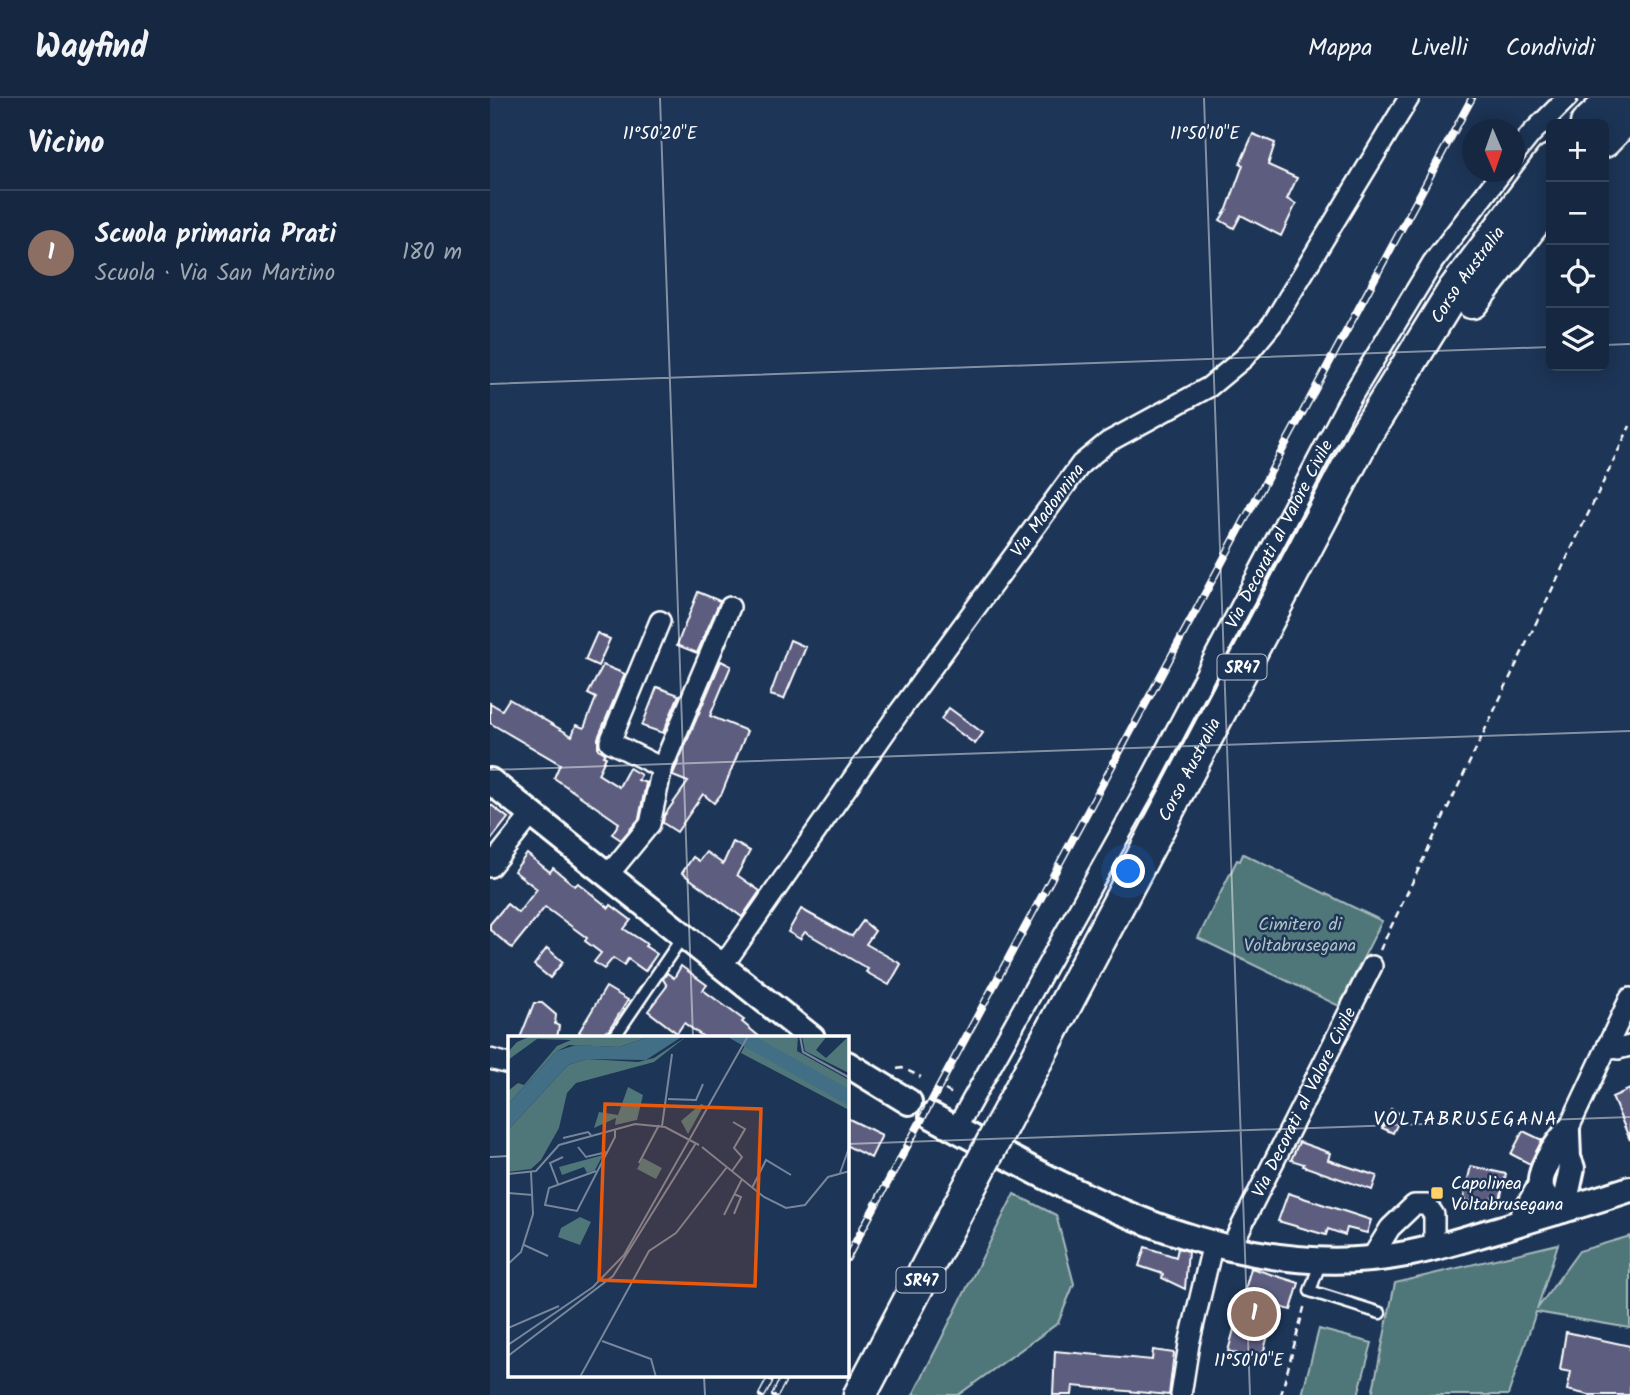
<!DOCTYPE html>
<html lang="it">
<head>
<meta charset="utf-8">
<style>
  :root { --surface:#162841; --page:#1f3048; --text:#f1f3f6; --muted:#9ea6b1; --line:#35445a; --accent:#d93025 }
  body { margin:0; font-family:Kalam,sans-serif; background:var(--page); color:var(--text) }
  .controls { position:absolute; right:21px; top:21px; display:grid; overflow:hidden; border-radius:10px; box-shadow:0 4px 18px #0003 }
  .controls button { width:63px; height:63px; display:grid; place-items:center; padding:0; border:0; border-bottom:2px solid var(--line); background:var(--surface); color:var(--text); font:35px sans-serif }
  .compass { position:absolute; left:972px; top:21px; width:63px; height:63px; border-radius:50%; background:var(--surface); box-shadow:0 4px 18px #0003; rotate:178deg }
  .you { position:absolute; left:639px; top:774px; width:24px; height:24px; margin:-18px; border:5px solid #fff; border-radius:50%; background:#1a73e8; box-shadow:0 0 0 10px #1a73e833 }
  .badge { display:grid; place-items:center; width:46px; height:46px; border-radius:50%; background:var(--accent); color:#fff; font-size:23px; font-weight:700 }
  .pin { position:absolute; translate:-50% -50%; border:4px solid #fff; box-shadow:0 2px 7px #0006 }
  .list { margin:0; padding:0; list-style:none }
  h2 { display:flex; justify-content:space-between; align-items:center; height:91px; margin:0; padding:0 28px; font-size:30px }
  h2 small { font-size:23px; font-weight:400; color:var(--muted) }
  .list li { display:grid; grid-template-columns:46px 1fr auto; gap:21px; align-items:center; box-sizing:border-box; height:126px; padding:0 28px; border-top:2px solid var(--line) }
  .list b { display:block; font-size:26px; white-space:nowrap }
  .list p { margin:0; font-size:23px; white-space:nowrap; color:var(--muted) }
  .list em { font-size:23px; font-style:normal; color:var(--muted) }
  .icon { flex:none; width:38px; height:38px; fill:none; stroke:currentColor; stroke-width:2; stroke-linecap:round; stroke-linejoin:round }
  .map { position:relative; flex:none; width:1140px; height:1297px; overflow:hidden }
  header { display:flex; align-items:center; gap:42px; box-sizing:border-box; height:98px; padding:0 35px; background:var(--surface); border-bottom:2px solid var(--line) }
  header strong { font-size:33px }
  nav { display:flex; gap:38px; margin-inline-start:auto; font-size:24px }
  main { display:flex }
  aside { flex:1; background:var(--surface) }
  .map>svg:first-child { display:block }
  .green { fill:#4f7679; stroke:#a7babc; stroke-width:2 }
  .building { fill:#5d5d80; stroke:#fff; stroke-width:2 }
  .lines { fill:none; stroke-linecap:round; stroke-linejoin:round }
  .service-casing { stroke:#fff; stroke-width:15 }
  .minor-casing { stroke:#fff; stroke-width:24 }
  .tertiary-casing { stroke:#fff; stroke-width:30 }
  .trunk-casing { stroke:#fff; stroke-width:37 }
  .path { stroke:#fff; stroke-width:2.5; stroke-dasharray:7 5; stroke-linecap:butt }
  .service { stroke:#1d3557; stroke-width:10 }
  .minor { stroke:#1d3557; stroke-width:19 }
  .tertiary { stroke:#1d3557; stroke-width:24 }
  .trunk { stroke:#1d3557; stroke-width:32 }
  .rail-casing { stroke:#fff; stroke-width:8 }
  .rail { stroke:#1d3557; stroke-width:5; stroke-dasharray:16; stroke-linecap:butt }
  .trunk-bridge-casing { stroke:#fff; stroke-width:37; stroke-linecap:butt }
  .trunk-bridge { stroke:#1d3557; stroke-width:32 }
  .ticks { fill:none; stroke:#fff; stroke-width:2; stroke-opacity:0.45 }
  .poi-dot { fill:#ffd166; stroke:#1d3557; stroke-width:2.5 }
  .labels { text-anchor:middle; stroke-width:5; stroke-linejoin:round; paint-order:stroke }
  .shield { fill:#1d3557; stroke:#bbc2cd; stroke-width:2 }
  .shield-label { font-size:16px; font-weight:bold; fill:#fff }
  .street-label { font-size:18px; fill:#fff; stroke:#1d3557 }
  .park-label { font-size:18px; fill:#b0c1c3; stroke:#1d3557 }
  .poi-label { font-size:18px; fill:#fff; stroke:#1d3557; text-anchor:start }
  .neighbourhood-label { font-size:19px; letter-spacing:2px; fill:#fff; stroke:#1d3557 }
  .inset-road { fill:none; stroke:#77869a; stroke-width:2 }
  .view { fill:#e8590c; fill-opacity:0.15; stroke:#e8590c; stroke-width:3.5 }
  .inset-edge { fill:none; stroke:#fff; stroke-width:3.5 }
  .ticks-label { font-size:18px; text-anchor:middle; fill:#fff; stroke:#1d3557; stroke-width:5; stroke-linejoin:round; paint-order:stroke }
</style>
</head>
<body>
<header>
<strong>Wayfind</strong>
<nav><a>Mappa</a><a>Livelli</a><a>Condividi</a></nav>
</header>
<main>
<aside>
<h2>Vicino<small></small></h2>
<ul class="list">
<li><span class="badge" style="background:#8d6e63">1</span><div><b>Scuola primaria Prati</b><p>Scuola · Via San Martino</p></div><em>180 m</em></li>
</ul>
</aside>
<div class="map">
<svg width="1140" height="1297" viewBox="0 0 1140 1297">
  <rect width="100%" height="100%" fill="#1d3557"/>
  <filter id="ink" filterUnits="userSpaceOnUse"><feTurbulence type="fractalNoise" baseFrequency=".0143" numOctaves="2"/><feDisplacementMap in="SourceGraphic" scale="14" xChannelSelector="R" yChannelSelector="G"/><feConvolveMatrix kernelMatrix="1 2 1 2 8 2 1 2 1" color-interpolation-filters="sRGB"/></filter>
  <g filter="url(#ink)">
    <g class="green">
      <polygon points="753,756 892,823 849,908 708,840 747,762 750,763"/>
      <polygon points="524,1096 566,1117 584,1186 568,1225 468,1297 423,1297"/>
      <polygon points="1140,1138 1140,1230 1046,1214 1018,1297 882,1297 905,1185 1068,1146 1047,1211 1089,1153"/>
      <polygon points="829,1231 882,1245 868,1297 812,1297"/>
    </g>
    <g class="building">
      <polygon points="763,36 785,45 778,67 807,80 797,101 806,106 791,138 751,117 744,130 730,122 737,111 753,67 750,66"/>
      <polygon points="208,494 230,503 207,555 187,547"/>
      <polygon points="107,535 120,541 108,568 95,562"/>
      <polygon points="300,542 316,549 294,601 280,597"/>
      <polygon points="231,563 241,568 220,618 257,633 232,695 224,705 213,696 187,734 173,725 174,718 198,684 183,678 183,676"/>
      <polygon points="113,567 135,576 108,640 108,651 115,655 113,658 116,659 108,676 129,689 139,670 151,677 148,682 156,685 149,721 131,742 122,736 129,725 64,680 70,666 0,625 0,605 12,612 19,601 82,638 86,627 94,630 106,600 98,596"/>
      <polygon points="167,589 189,597 173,635 152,628"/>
      <polygon points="459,610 493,635 485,646 451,621"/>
      <polygon points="0,706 18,720 0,743"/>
      <polygon points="243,744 260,753 247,777 270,793 252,819 192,775 203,759 209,763 216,754 233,766"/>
      <polygon points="37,756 60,774 63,770 85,788 88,785 119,810 121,807 141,822 134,831 157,846 155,848 167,856 155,873 138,861 134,867 123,860 114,871 104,864 111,855 95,843 97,840 55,809 22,850 0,832 0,826 17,806 28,815 47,791 24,773"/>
      <polygon points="311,811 358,837 362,838 373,823 385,833 376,846 411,866 399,887 376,874 378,871 315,834 310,841 298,834"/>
      <polygon points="57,850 73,864 60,880 44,867"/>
      <polygon points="191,868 217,887 213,892 254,922 252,924 271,940 215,940 194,925 187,935 158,913 177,888 173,881 177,875 184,880"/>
      <polygon points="116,889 138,902 118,934 116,933 111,940 99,940 89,934"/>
      <polygon points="44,905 52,905 66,917 65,926 69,928 67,940 30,940"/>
      <polygon points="1140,991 1140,1042 1122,999"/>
      <polygon points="901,1011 912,1017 903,1035 892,1030"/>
      <polygon points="357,1020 392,1037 381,1060 357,1048"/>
      <polygon points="1033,1033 1052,1042 1040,1066 1021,1056"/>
      <polygon points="809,1044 840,1055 838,1062 887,1078 882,1092 813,1068 814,1066 801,1062"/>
      <polygon points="981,1068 1016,1076 1010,1102 1002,1100 1001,1108 973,1102"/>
      <polygon points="798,1095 881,1122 877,1135 857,1130 855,1137 838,1131 836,1137 788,1123"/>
      <polygon points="655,1149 686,1159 688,1150 698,1153 695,1191 672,1180 673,1176 649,1168"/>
      <polygon points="761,1170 809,1185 801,1212 786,1208 771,1263 738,1253"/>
      <polygon points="1076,1234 1140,1248 1140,1297 1099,1297 1077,1292 1081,1274 1070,1272"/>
      <polygon points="663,1252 684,1255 679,1297 583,1288 582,1297 563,1297 565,1253 662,1262"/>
    </g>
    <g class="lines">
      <defs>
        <g id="service">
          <polyline points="127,940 125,938 193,838"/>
          <polyline points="831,1163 820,1193 890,1215"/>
        </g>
        <g id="minor">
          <polyline points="1024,57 1041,36 1077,0"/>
          <polyline points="170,523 120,644 172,670"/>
          <polyline points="0,769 43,715"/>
          <polyline points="119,776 160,726 172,670 240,509"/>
          <path id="s1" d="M 230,866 L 241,856 L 410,613 L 591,366 L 618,344 L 719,289 L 754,260 L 783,225 L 919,0"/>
          <polyline points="1118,946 1128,951 1140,948"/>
          <polyline points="0,961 19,966"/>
          <path id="s2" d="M 466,1031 L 657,688 L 857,306 L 943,164 L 1012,74"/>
          <polyline points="1077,1034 1140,900"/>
          <polyline points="1026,1126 1052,1080"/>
          <path id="s3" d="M 744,1151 L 746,1139 L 882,868"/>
          <polyline points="881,1161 900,1130 924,1107 937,1107 944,1117 944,1150"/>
          <polyline points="691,1297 699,1246 723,1145"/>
        </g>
        <g id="tertiary">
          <polyline points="0,683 322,940"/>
          <polyline points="357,966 419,1004"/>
          <path d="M 442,1018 C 586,1096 745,1189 916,1156 C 949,1150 981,1139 1013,1130 C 1055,1117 1098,1105 1140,1091"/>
          <polyline points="1073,1112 1082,1070 1078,1060 1077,1034"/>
          <path d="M 1066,1114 C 1061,1107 1053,1098 1051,1090 C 1048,1071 1066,1048 1077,1034"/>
        </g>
        <g id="trunk">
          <polyline points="1097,26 1125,0"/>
          <polyline points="1114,43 1140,16"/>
          <polyline points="982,204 1061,102"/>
          <path id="s4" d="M 512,1027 L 875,337 L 965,191 L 1061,63"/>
          <polyline points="370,1297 491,1067"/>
        </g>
      </defs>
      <use href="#service" class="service-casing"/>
      <use href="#minor" class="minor-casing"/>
      <use href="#tertiary" class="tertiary-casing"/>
      <use href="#trunk" class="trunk-casing"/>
      <g class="path">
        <polyline points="890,852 1140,328"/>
        <polyline points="407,971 412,970 431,979"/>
        <polyline points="455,992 464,997"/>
        <polyline points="791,1297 815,1206"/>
      </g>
      <use href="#service" class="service"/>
      <use href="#minor" class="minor"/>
      <use href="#tertiary" class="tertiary"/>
      <use href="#trunk" class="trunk"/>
      <defs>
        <g id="rail">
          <polyline points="357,1160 982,0"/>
          <polyline points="272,1297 282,1278"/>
          <polyline points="285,1297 295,1278"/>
        </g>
      </defs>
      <use href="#rail" class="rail-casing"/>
      <use href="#rail" class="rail"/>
      <defs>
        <polyline id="trunk-bridge" points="491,1067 512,1027"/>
      </defs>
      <use href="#trunk-bridge" class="trunk-bridge-casing"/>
      <use href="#trunk-bridge" class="trunk-bridge"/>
    </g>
  </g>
  <path class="ticks" d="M 170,0 L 203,940M 714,0 L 760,1297M 1114,247 L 1140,246M 0,286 L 1061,249M 0,672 L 1140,633M 357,1046 L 1140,1019M 0,1059 L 19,1058M 214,1278 L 215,1297"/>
  <rect class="poi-dot" x="940" y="1088" width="14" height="14" rx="3.5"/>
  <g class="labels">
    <g class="shield">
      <rect x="727.5" y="556.5" width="49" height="25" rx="5"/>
      <rect x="406.5" y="1169.5" width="49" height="25" rx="5"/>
    </g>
    <g class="shield-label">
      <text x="752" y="575">SR47</text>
      <text x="431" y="1188">SR47</text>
    </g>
    <g class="street-label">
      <text dy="6" stroke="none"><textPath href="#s4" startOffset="970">Corso Australia</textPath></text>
      <text dy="6" stroke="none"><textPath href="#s1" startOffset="560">Via Madonnina</textPath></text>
      <text dy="6" stroke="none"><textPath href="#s2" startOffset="677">Via Decorati al Valore Civile</textPath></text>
      <text dy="6" stroke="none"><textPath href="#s4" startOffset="402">Corso Australia</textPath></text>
      <text dy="6" stroke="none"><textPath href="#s3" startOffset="163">Via Decorati al Valore Civile</textPath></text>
    </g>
    <g class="park-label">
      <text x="810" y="832">Cimitero di<tspan x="810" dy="21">Voltabrusegana</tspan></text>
    </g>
    <g class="poi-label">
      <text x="961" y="1091">Capolinea<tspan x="961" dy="21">Voltabrusegana</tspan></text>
    </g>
    <g class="neighbourhood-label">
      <text x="976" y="1027">VOLTABRUSEGANA</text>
    </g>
  </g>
  <g transform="translate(18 938)">
    <rect width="341" height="341" fill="#1d3557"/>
    <path d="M 23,0 L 143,0 L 111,11 L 61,9 L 49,15 L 0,68 L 0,55 L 10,47 L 16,49 L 49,10 L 63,4 L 29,3 L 0,24 L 0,16 L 9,6 ZM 179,0 L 146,26 L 68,47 L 59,57 L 51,92 L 33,124 L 23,133 L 0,136 L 0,94 L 60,29 L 79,23 L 130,26 L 146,22 ZM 242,0 L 290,0 L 289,15 L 341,44 L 341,74 L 233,17 ZM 294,0 L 319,0 L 308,14 L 318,22 L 341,0 L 341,37 L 297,15 ZM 120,51 L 135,59 L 129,84 L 107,89 L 108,82 L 86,92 L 91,76 L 110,79 ZM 193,68 L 196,69 L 180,98 L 173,85 ZM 95,119 L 87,134 L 79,137 L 76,131 L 54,139 L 51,131 ZM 135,122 L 154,132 L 148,143 L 129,133 ZM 72,181 L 83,186 L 72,209 L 50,201 L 53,192 Z" fill="#4f7679"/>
    <path d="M 143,0 L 175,0 L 138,24 L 79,23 L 60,29 L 0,94 L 0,68 L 49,15 L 68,9 L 111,11 ZM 218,0 L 246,0 L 341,53 L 341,70 Z" fill="#426e86"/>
    <path class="inset-road" d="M 292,0 L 295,16 L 342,42M 160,63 L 188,64 L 195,48M 154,90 L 164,18M 55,102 L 80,96 L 83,99M 70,111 L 78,121 L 99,116M 194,111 L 256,161 L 278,172 L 297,169 L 320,141 L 342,135M 131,127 L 151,89M 88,135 L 41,152 L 37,169 L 69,175 L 107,101 L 107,93M 224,135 L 234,121 L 226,112 L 237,93 L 225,86M 332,137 L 342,109M 0,138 L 28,135 L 51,109 L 127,88 L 157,91 L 191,109M 50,148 L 42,127 L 55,121M 244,152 L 258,124 L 283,139M 0,157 L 25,159M 226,178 L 233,161 L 226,158M 216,179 L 234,143M 16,209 L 40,220M 0,228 L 13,216 L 25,178 L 23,136M 0,292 L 51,270M 94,305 L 143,323 L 148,341M 0,309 L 85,251 L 116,219 L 240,0M 0,320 L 105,240 L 188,107M 72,341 L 141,215 L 168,197 L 219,131"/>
    <path class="view" d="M 97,68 L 253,73 L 247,250 L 91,244 Z"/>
    <rect width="341" height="341" class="inset-edge"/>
  </g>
  <g class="ticks-label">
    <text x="170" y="41">11°50'20"E</text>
    <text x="715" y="41">11°50'10"E</text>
    <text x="759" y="1268">11°50'10"E</text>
  </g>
</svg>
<div class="controls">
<button>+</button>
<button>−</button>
<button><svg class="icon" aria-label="locate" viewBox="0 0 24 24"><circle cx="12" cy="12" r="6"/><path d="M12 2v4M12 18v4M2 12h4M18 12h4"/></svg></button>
<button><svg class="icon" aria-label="layers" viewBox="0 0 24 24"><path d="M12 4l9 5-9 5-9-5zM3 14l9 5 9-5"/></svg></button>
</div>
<svg class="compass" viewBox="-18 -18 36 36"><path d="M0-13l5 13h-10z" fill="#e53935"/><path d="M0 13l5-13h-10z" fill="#9ea6b1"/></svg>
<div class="you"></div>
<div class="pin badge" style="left:764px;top:1216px;background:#8d6e63">1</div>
</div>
</main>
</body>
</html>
